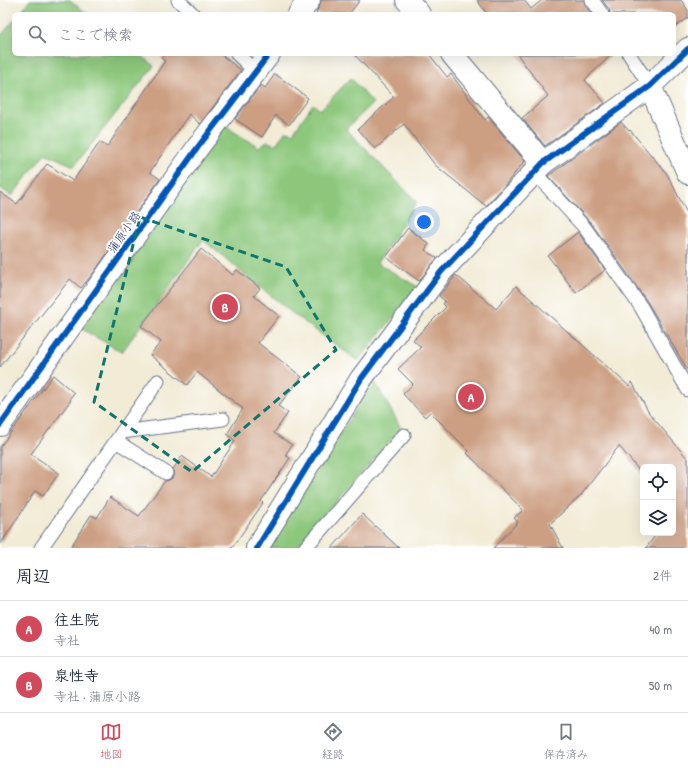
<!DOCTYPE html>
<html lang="ja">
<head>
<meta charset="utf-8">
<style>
  :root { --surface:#fff; --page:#f2f2f3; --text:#1f2937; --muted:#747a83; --line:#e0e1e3; --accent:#d1495b }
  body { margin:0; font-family:"Patrick Hand","Klee One",sans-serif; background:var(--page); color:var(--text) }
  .controls { position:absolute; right:12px; bottom:12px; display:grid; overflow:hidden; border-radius:6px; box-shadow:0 4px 16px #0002 }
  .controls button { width:36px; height:36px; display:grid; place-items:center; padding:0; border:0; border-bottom:1px solid var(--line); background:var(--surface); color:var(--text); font:20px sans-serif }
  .you { position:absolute; left:424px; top:222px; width:14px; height:14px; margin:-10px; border:3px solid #fff; border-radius:50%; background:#1a73e8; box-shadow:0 0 0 6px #1a73e833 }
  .badge { display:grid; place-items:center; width:26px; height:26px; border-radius:50%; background:var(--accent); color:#fff; font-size:13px; font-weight:700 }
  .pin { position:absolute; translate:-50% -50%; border:2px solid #fff; box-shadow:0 1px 4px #0006 }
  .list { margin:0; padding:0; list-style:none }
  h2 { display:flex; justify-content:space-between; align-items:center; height:52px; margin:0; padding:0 16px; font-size:17px }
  h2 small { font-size:13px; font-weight:400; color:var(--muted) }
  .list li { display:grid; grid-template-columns:26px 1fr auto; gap:12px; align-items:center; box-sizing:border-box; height:56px; padding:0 16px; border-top:1px solid var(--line) }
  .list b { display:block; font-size:15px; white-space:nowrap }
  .list p { margin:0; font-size:13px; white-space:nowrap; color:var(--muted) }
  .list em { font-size:13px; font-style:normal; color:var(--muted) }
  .icon { flex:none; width:22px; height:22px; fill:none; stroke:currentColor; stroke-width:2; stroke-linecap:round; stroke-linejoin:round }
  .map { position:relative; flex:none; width:688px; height:548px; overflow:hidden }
  .search { position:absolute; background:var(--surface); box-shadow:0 4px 16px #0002; left:12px; right:12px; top:12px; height:44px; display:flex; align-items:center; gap:10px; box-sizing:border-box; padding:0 14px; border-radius:6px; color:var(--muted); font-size:15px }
  .sheet { height:164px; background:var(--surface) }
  nav { display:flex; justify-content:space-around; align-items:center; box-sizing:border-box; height:56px; border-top:1px solid var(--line); background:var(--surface); font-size:11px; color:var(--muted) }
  nav a { display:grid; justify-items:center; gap:2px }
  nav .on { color:var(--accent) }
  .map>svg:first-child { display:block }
  .green { fill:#8cc77b; stroke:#547b6c }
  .building { fill:#cc9f82 }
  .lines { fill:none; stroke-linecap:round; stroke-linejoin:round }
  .lane-casing { stroke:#667188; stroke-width:15 }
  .street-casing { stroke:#667188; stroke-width:24 }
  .lane { stroke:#fff; stroke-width:13 }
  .street { stroke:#fff; stroke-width:22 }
  .cycleway-casing { stroke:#fff; stroke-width:8 }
  .cycleway { stroke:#0057b8; stroke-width:6 }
  .marked { fill:none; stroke:#0f766e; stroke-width:3; stroke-dasharray:8 5; stroke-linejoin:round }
  .labels { text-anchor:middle; stroke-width:3.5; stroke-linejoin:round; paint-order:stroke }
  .street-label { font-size:12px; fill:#1b2f5e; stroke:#fff }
</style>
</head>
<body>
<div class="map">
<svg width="688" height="548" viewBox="0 0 688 548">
  <rect width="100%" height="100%" fill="#fff"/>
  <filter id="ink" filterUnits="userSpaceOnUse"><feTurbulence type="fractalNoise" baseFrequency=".025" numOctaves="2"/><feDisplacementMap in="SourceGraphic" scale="8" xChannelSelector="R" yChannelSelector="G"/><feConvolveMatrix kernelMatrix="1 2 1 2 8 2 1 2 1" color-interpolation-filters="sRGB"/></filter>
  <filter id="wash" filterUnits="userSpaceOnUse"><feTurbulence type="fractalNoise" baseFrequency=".012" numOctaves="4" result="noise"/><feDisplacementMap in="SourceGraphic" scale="16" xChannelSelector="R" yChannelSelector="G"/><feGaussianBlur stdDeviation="0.9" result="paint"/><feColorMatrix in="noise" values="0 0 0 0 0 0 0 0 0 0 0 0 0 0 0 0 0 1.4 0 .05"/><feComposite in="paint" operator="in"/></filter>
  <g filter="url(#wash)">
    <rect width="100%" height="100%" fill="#f2ecd7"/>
    <g class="green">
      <polygon points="30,0 70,0 88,14 19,14"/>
      <polygon points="14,20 14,54 139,54 154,66 74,166 45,153 12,196 0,188 0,37"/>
      <polygon points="351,78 373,103 346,129 417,202 377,263 418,287 358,361 292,313 203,240 122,352 80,328 223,125 259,147 267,141 275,145 286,131 293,133 313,104 320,110"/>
      <polygon points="374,380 401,428 296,548 268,548"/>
    </g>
    <g id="blocks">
      <g class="building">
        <polygon points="321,0 360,0 349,14 318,14 316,12 319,7"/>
        <polygon points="477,0 524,0 531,9 542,0 584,0 585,5 592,14 487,14"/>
        <polygon points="602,0 681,0 688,10 688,18 674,28 674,14 610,14 609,9"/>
        <polygon points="164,54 220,54 241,70 200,124 189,114 150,172 160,179 94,272 81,288 70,279 0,367 0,192 17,204 47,164 73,181 100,142 107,147 165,61 161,58"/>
        <polygon points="354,54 429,54 447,77 451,74 485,120 488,117 525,161 505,185 486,206 435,165 404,124 375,149 358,129 394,97"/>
        <polygon points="517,54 612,54 585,80 605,103 545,146 522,118 548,96"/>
        <polygon points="275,74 308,98 289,125 276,115 262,137 235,119 261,85 265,88"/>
        <polygon points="621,122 629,131 630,130 667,174 688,215 688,371 648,303 618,260 591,223 548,176"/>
        <polygon points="408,228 429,244 425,250 437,258 419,281 386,257"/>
        <polygon points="578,232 605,270 576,293 548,256"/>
        <polygon points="201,249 233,275 237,270 260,288 254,296 279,316 258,343 302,377 278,406 288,413 274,433 292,445 285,455 290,458 261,501 263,503 232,548 70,548 91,515 97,518 110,497 139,516 165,481 169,480 172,478 174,474 173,469 182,456 211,477 235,441 227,434 243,409 197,372 187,385 150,355 161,342 141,326"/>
        <polygon points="456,275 496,309 516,286 629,386 632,382 649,413 688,459 688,548 646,548 657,533 673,533 673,467 643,467 643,475 619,446 581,495 550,524 563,548 493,548 518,522 514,518 523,510 467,453 469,451 430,412 425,417 403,394 413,384 398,369 421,347 413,340 446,307 443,304 445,301 439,296"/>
        <polygon points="53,375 74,393 70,398 71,400 31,454 59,473 43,496 35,491 0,545 0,447"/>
        <polygon points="362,514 399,548 332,548"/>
      </g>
    </g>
  </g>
  <g filter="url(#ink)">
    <use href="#blocks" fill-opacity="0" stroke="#667188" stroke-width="1"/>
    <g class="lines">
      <defs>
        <g id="lane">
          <polyline points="178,0 193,14"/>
          <polyline points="592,0 602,14"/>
          <polyline points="237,54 255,71"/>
          <polyline points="629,54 650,86"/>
          <polyline points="534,172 585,228 641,307 688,390"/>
          <polyline points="122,432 223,419"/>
          <polyline points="116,441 166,473"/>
          <polyline points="41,548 158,381"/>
          <polyline points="305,548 404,435"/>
        </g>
        <g id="street">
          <polyline points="407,0 419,14"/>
          <polyline points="299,14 309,0"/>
          <polyline points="452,54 543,163"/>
          <polyline points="650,86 688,173"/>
          <polyline points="0,425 198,147 269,54"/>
          <polyline points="257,548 361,379 441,272 543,163 650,86 688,49"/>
        </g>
      </defs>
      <use href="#lane" class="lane-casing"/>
      <use href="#street" class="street-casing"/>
      <use href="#lane" class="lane"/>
      <use href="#street" class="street"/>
      <defs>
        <g id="cycleway">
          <polyline points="0,425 198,147 269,54"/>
          <polyline points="257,548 361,379 441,272 543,163 650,86 688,49"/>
        </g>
      </defs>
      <use href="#cycleway" class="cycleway-casing"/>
      <use href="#cycleway" class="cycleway"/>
    </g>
  </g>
  <path class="marked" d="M 140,217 L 286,267 L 336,350 L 192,472 L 94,402 Z"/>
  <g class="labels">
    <g class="street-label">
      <text transform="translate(124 232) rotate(-55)" y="4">蒲原小路</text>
    </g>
  </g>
</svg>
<div class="controls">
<button><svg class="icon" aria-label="locate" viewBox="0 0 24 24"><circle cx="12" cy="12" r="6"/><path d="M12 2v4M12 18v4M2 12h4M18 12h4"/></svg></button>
<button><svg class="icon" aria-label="layers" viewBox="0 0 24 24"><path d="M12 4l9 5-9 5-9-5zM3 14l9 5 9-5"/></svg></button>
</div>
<div class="you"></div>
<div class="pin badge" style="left:471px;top:397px">A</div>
<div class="pin badge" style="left:225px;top:307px">B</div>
<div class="search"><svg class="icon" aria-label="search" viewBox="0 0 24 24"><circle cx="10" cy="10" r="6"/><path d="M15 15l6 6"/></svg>ここで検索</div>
</div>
<section class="sheet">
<h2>周辺<small>2件</small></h2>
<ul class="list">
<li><span class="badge">A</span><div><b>往生院</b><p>寺社</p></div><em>40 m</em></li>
<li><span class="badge">B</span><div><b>泉性寺</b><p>寺社 · 蒲原小路</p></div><em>50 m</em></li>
</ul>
</section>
<nav>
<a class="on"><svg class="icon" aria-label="map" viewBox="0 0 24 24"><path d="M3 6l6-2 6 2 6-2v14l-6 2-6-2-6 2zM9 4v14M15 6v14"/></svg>地図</a>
<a><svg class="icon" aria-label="directions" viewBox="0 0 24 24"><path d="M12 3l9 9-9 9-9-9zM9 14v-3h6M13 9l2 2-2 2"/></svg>経路</a>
<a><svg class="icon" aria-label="saved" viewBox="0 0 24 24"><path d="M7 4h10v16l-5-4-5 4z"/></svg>保存済み</a>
</nav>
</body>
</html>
